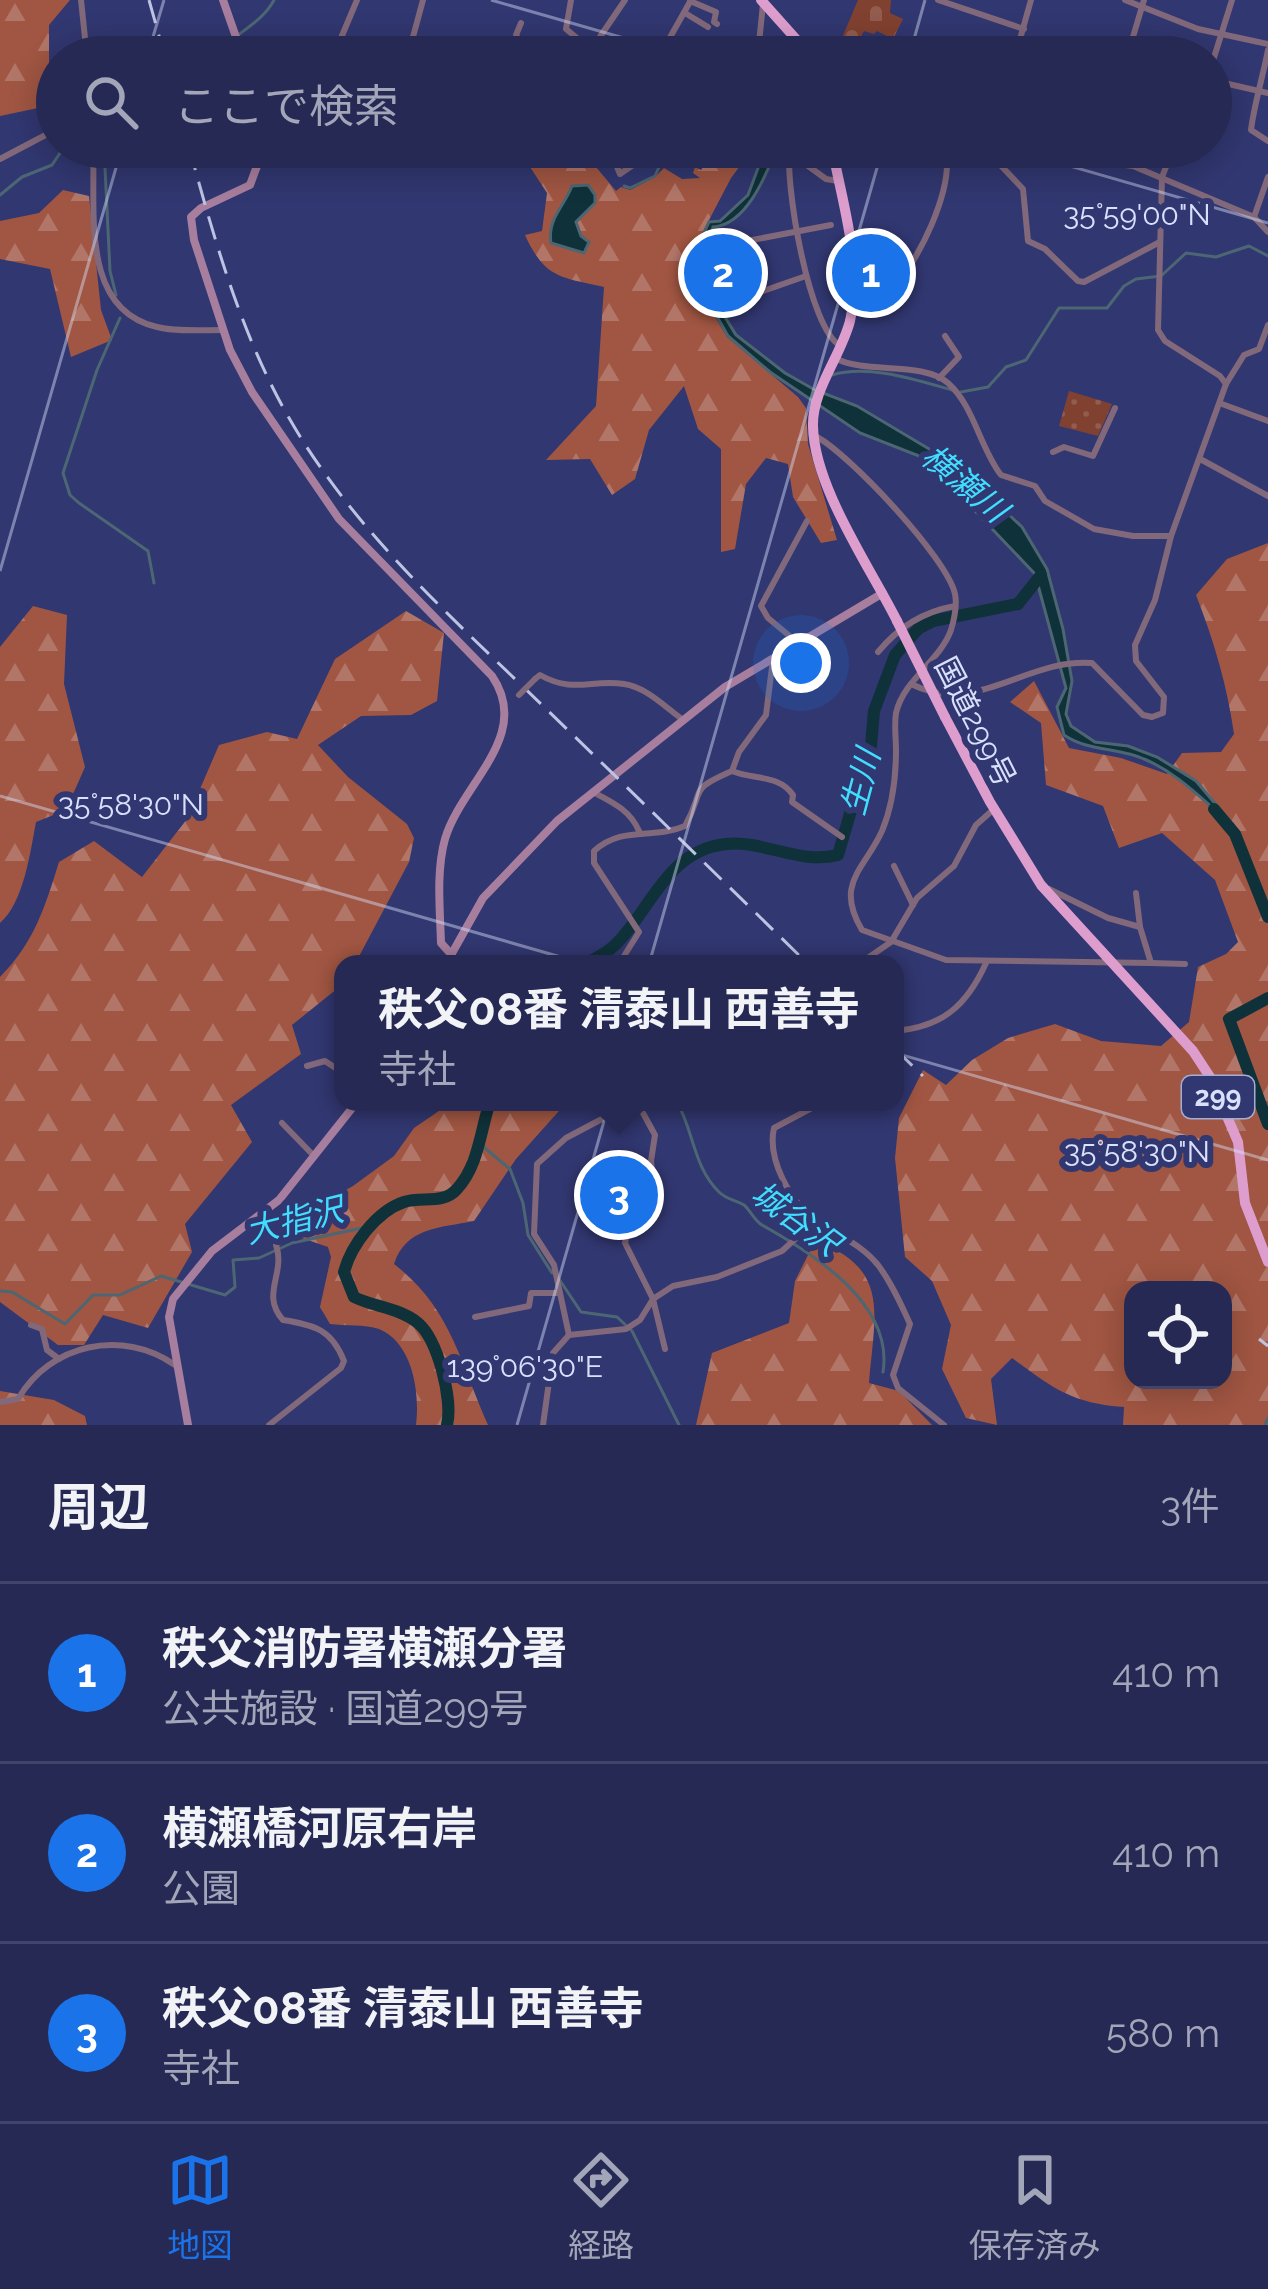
<!DOCTYPE html>
<html lang="ja">
<head>
<meta charset="utf-8">
<style>
  :root { --surface:#252954; --page:#2d315a; --text:#f1f3f6; --muted:#a3a6b8; --line:#42456b; --accent:#1a73e8 }
  body { margin:0; font-family:Raleway,"Noto Sans JP",sans-serif; background:var(--page); color:var(--text) }
  .controls { position:absolute; right:36px; bottom:36px; display:grid; overflow:hidden; border-radius:24px; box-shadow:0 6px 30px #0003 }
  .controls button { width:108px; height:108px; display:grid; place-items:center; padding:0; border:0; border-bottom:3px solid var(--line); background:var(--surface); color:var(--text); font:60px sans-serif }
  .you { position:absolute; left:801px; top:663px; width:42px; height:42px; margin:-30px; border:9px solid #fff; border-radius:50%; background:#1a73e8; box-shadow:0 0 0 18px #1a73e833 }
  .badge { display:grid; place-items:center; width:78px; height:78px; border-radius:50%; background:var(--accent); color:#fff; font-size:39px; font-weight:700 }
  .pin { position:absolute; translate:-50% -50%; border:6px solid #fff; box-shadow:0 3px 12px #0006 }
  .popup { position:absolute; left:334px; top:955px; width:570px; height:156px; box-sizing:border-box; display:grid; place-content:center; border-radius:24px; background:var(--surface); filter:drop-shadow(0 3px 9px #0005); font-size:39px; white-space:nowrap; color:var(--muted) }
  .popup b { font-size:45px; color:var(--text) }
  .popup::after { content:''; position:absolute; left:50%; top:100%; margin-left:-24px; border:24px solid transparent; border-top-color:var(--surface) }
  .list { margin:0; padding:0; list-style:none }
  h2 { display:flex; justify-content:space-between; align-items:center; height:156px; margin:0; padding:0 48px; font-size:51px }
  h2 small { font-size:39px; font-weight:400; color:var(--muted) }
  .list li { display:grid; grid-template-columns:78px 1fr auto; gap:36px; align-items:center; box-sizing:border-box; height:180px; padding:0 48px; border-top:3px solid var(--line) }
  .list b { display:block; font-size:45px; white-space:nowrap }
  .list p { margin:0; font-size:39px; white-space:nowrap; color:var(--muted) }
  .list em { font-size:39px; font-style:normal; color:var(--muted) }
  .icon { flex:none; width:66px; height:66px; fill:none; stroke:currentColor; stroke-width:2; stroke-linecap:round; stroke-linejoin:round }
  .map { position:relative; flex:none; width:1268px; height:1425px; overflow:hidden }
  .search { position:absolute; background:var(--surface); box-shadow:0 6px 30px #0003; left:36px; right:36px; top:36px; height:132px; display:flex; align-items:center; gap:30px; box-sizing:border-box; padding:0 42px; border-radius:66px; color:var(--muted); font-size:45px }
  .sheet { height:696px; background:var(--surface) }
  nav { display:flex; justify-content:space-around; align-items:center; box-sizing:border-box; height:168px; border-top:3px solid var(--line); background:var(--surface); font-size:33px; color:var(--muted) }
  nav a { display:grid; justify-items:center; gap:6px }
  nav .on { color:var(--accent) }
  .map>svg:first-child { display:block }
  .forest { fill:url(#forest-firs); fill-rule:evenodd }
  .cemetery { fill:url(#cemetery-stones) }
  .park { fill:url(#park-dots) }
  .water { fill:#0f3139; stroke:#4c6673; stroke-width:3 }
  .lines { fill:none; stroke-linecap:round; stroke-linejoin:round }
  .stream { stroke:#4c6673; stroke-width:3 }
  .river { stroke:#0f3139; stroke-width:12 }
  .street { stroke:#82687b; stroke-width:6 }
  .secondary { stroke:#a77e9d; stroke-width:8 }
  .highway { stroke:#dd9ece; stroke-width:10 }
  .rail { stroke:#bcc3e3; stroke-width:3; stroke-dasharray:24 12; stroke-linecap:butt }
  .street-bridge { stroke:#82687b; stroke-width:6 }
  .highway-bridge { stroke:#dd9ece; stroke-width:10 }
  .ticks { fill:none; stroke:#d9e0fb; stroke-width:3; stroke-opacity:0.45 }
  .labels { text-anchor:middle; stroke-width:12; stroke-linejoin:round; paint-order:stroke }
  .shield { fill:#313770; stroke:#a7add1; stroke-width:3 }
  .shield-label { font-size:27px; font-weight:bold; fill:#d9e0fb }
  .street-label { font-size:30px; fill:#d9e0fb; stroke:#313770 }
  .water-label { font-size:33px; font-style:italic; fill:#41ddfe; stroke:#313770 }
  .ticks-label { font-size:30px; text-anchor:middle; fill:#d9e0fb; stroke:#313770; stroke-width:12; stroke-linejoin:round; paint-order:stroke }
</style>
</head>
<body>
<div class="map">
<svg width="1268" height="1425" viewBox="0 0 1268 1425">
  <defs>
    <pattern id="forest-firs" width="22" height="20" patternUnits="userSpaceOnUse" patternTransform="scale(3)"><rect width="22" height="20" fill="#a05642"/><path d="M5 1l3.5 6h-7zM16 11l3.5 6h-7z" fill="#b17668"/></pattern>
    <pattern id="cemetery-stones" width="16" height="16" patternUnits="userSpaceOnUse" patternTransform="scale(3)"><rect width="16" height="16" fill="#814130"/><path d="M2 7V4a2 2 0 0 1 4 0v3zM10 15v-3a2 2 0 0 1 4 0v3z" fill="#925c4f"/></pattern>
    <pattern id="park-dots" width="8" height="8" patternUnits="userSpaceOnUse" patternTransform="scale(3)"><rect width="8" height="8" fill="#814130"/><path d="M2 2h.1M6 6h.1" fill="none" stroke="#925c4f" stroke-width="1.8" stroke-linecap="round"/></pattern>
  </defs>
  <rect width="100%" height="100%" fill="#313770"/>
  <g class="forest">
    <polygon points="0,0 70,0 49,25 49,62 57,72 57,104 0,116"/>
    <path d="M 522,147 L 589,147 L 591,161 L 616,191 L 621,187 L 630,190 L 655,177 L 664,168 L 682,179 L 700,178 L 693,173 L 695,167 L 701,170 L 707,161 L 706,147 L 754,147 L 731,178 L 685,266 L 727,337 L 798,397 L 806,408 L 808,444 L 837,540 L 821,543 L 793,497 L 788,464 L 766,458 L 746,484 L 735,549 L 721,552 L 721,449 L 698,429 L 684,386 L 649,430 L 635,479 L 612,495 L 590,459 L 546,460 L 596,406 L 604,287 C 561,277 545,279 525,235 L 542,231 L 547,193 L 521,153 Z"/>
    <polygon points="63,190 89,196 101,310 112,340 71,357 50,269 0,259 0,221 39,213"/>
    <path d="M 1268,543 L 1268,1425 L 1123,1425 L 1124,1407 C 1071,1403 1053,1388 1012,1358 L 991,1379 L 997,1425 L 966,1418 L 942,1369 L 951,1325 L 932,1281 L 905,1257 L 895,1158 L 899,1118 L 923,1070 L 946,1085 L 972,1060 L 1008,1038 L 1055,1024 L 1101,1041 L 1161,1046 L 1189,1022 L 1198,967 L 1226,954 L 1238,942 L 1215,880 L 1162,833 L 1119,848 L 1103,806 L 1046,785 L 1041,723 L 1010,702 L 1034,681 L 1069,748 L 1121,758 L 1167,774 L 1182,753 L 1221,752 L 1234,734 C 1227,685 1214,641 1196,595 L 1227,559 ZM 1133,1290 L 1223,1290 L 1223,1380 L 1133,1380 Z"/>
    <path d="M 33,606 L 67,615 L 64,684 L 85,767 L 66,810 L 36,822 C 30,853 24,902 0,923 L 0,647 Z"/>
    <path d="M 406,611 L 444,633 L 437,701 L 411,715 L 361,716 L 318,745 L 348,777 L 407,824 L 414,838 L 409,862 L 355,964 L 343,964 L 343,984 L 292,1025 L 301,1054 L 231,1105 L 252,1142 L 185,1224 L 192,1252 L 148,1328 L 103,1315 L 84,1345 L 58,1345 L 0,1302 L 0,977 C 34,943 45,907 59,862 L 94,841 L 142,877 L 187,819 L 219,745 L 267,732 L 297,739 L 335,659 Z"/>
    <path d="M 452,1102 L 567,1102 L 516,1159 L 474,1221 C 440,1228 406,1227 394,1264 C 451,1308 460,1362 488,1425 L 416,1425 C 420,1393 413,1343 379,1329 C 365,1324 345,1326 330,1324 L 320,1307 L 331,1257 L 328,1247 L 293,1235 L 304,1213 L 353,1186 L 394,1156 L 414,1128 Z"/>
    <path d="M 815,1241 C 892,1268 874,1316 869,1383 L 899,1391 L 932,1425 L 696,1425 L 712,1353 L 789,1323 L 795,1281 Z"/>
    <polygon points="0,1391 54,1400 85,1416 87,1425 0,1425"/>
  </g>
  <polygon class="cemetery" points="858,0 891,0 890,13 903,19 893,39 877,31 874,34 864,31 853,51 856,57 820,57 818,48 825,48 832,38 842,38"/>
  <polygon class="park" points="1069,391 1112,404 1098,436 1059,426"/>
  <g class="water">
    <path d="M 766,147 L 777,147 C 766,176 746,225 713,227 L 702,265 L 714,299 L 736,335 L 785,373 L 815,390 L 857,406 L 956,465 L 1022,527 L 1047,569 L 1063,629 L 1072,681 L 1066,714 L 1071,726 L 1095,742 L 1128,746 L 1157,757 L 1196,781 L 1234,826 C 1204,802 1180,774 1144,759 C 1117,747 1089,752 1064,735 L 1057,707 L 1066,688 L 1035,574 L 936,470 L 937,463 L 860,433 L 770,372 L 728,336 L 689,267 L 709,222 L 720,221 L 748,195 Z"/>
    <path d="M 588,185 L 595,195 L 595,203 L 576,222 L 581,236 L 589,242 L 584,253 L 551,243 C 547,219 564,207 572,186 Z"/>
  </g>
  <g class="lines">
    <g class="stream">
      <path d="M 216,57 C 230,35 261,25 274,0"/>
      <polyline points="104,147 110,271 116,295"/>
      <polyline points="624,186 630,188 655,176 668,147"/>
      <polyline points="0,195 22,177 52,165 64,147"/>
      <polyline points="120,318 97,370 63,473 70,495 79,503 148,551 154,583"/>
      <path d="M 832,375 C 868,364 916,380 952,390"/>
      <polyline points="961,392 988,387 1006,367 1026,360 1059,308 1107,308 1124,286 1136,279 1161,276 1186,253 1216,257 1249,246 1268,256"/>
      <polyline points="594,959 598,964"/>
      <path d="M 677,1102 C 694,1132 693,1166 719,1192 C 727,1200 736,1200 744,1205 C 751,1211 754,1220 762,1225 C 814,1254 894,1304 883,1372"/>
      <polyline points="481,1145 510,1169 523,1203 528,1235 552,1273"/>
      <polyline points="559,1279 581,1312 617,1317 632,1331 679,1425"/>
      <polyline points="0,1291 12,1292 65,1324 93,1295 120,1295 161,1276 225,1295 235,1287 233,1260 259,1258 292,1243 371,1226"/>
      <polyline points="1265,1425 1268,1418"/>
    </g>
    <g class="river">
      <polyline points="1214,809 1235,834 1268,917"/>
      <path d="M 586,964 C 597,957 608,953 617,943 C 652,907 668,850 726,844 C 764,840 800,865 838,855 L 852,807 L 869,768 L 874,711 L 895,655 L 918,629 L 933,621 L 1018,604 L 1041,575"/>
      <polyline points="1268,998 1229,1019 1268,1124"/>
      <path d="M 447,1425 C 453,1400 438,1340 418,1323 C 400,1308 374,1307 354,1297 L 344,1272 C 351,1245 377,1211 404,1202 C 422,1196 443,1205 457,1189 C 479,1165 480,1131 490,1102"/>
    </g>
    <g class="street">
      <polyline points="81,0 87,57"/>
      <polyline points="571,0 566,29 600,57"/>
      <polyline points="938,0 1024,29"/>
      <polyline points="1125,0 1198,29 1268,44"/>
      <polyline points="690,1 716,12 714,22 717,24"/>
      <polyline points="685,13 708,27"/>
      <polyline points="521,23 516,35 530,57"/>
      <polyline points="410,48 423,0"/>
      <polyline points="591,50 625,0"/>
      <polyline points="1017,50 1030,57"/>
      <path d="M 1268,50 C 1263,76 1254,105 1251,130 L 1268,141"/>
      <polyline points="333,57 357,0"/>
      <polyline points="659,57 691,0"/>
      <polyline points="753,57 759,43 763,4"/>
      <polyline points="1015,57 1031,0"/>
      <polyline points="1127,57 1144,0"/>
      <polyline points="1211,67 1232,0"/>
      <polyline points="1211,80 1268,93"/>
      <path d="M 93,147 C 96,209 79,309 157,327 C 178,332 202,330 224,330"/>
      <polyline points="609,147 620,174 649,154"/>
      <path d="M 790,147 C 784,181 809,331 841,346"/>
      <polyline points="985,147 1133,166 1254,217 1268,232"/>
      <polyline points="1174,147 1162,177 1158,330 1165,341 1220,376 1226,384"/>
      <polyline points="987,151 1023,189 1028,241 1045,249 1078,281 1084,282 1158,243"/>
      <polyline points="789,152 826,179 838,181"/>
      <polyline points="0,159 57,129"/>
      <polyline points="1112,163 1113,147"/>
      <polyline points="1254,217 1268,177"/>
      <polyline points="806,276 760,292 745,252 747,241 831,225"/>
      <path d="M 889,294 C 917,264 956,188 945,147"/>
      <path d="M 837,359 C 866,374 923,361 948,383 C 974,406 980,448 1001,475 L 1035,486 L 1045,501 L 1094,529 L 1133,536 L 1171,536"/>
      <polyline points="939,378 959,357 945,336"/>
      <polyline points="1222,404 1268,421"/>
      <path d="M 817,437 C 850,455 947,558 955,594 C 957,604 954,620 951,630 C 940,661 904,679 896,713 C 894,725 896,738 896,750 C 896,776 892,807 882,831 C 865,869 834,883 862,930 L 946,960 L 1151,963 L 1140,927 L 1136,893"/>
      <polyline points="1053,452 1064,447 1093,456 1115,408"/>
      <polyline points="1202,460 1268,496"/>
      <polyline points="798,643 768,618 761,606 807,521"/>
      <path d="M 878,652 C 899,627 922,612 955,606"/>
      <path d="M 535,679 L 540,675 C 574,694 591,679 624,684 C 646,687 665,707 682,719"/>
      <path d="M 911,684 C 978,717 1025,658 1092,663 L 1143,715 L 1152,717 L 1163,713 L 1164,697 L 1136,661 L 1135,645 L 1155,600 L 1171,536 L 1226,384 L 1244,355 L 1259,349 L 1268,325"/>
      <path d="M 732,771 C 753,780 779,774 793,795 L 792,802 L 842,837"/>
      <path d="M 593,792 C 612,802 630,810 639,831"/>
      <polyline points="894,866 913,905"/>
      <polyline points="1049,889 1108,918 1140,927"/>
      <polyline points="1151,963 1185,964"/>
      <path d="M 619,964 L 639,932 L 594,863 L 594,851 C 623,825 653,840 685,826 C 706,789 686,791 732,771 L 739,752 L 766,715 L 773,659"/>
      <polyline points="859,964 891,942 917,898 954,866 976,825 994,809"/>
      <path d="M 895,1031 C 943,1027 967,1005 986,963"/>
      <polyline points="307,1066 325,1061 343,1073"/>
      <polyline points="637,1102 655,1135 651,1161 655,1195 627,1234 625,1243 653,1299 665,1349"/>
      <polyline points="686,1102 687,1103"/>
      <path d="M 823,1102 L 774,1128 C 767,1159 790,1202 816,1220 C 837,1235 861,1244 878,1265 C 891,1282 901,1304 910,1324 L 893,1375 L 898,1388 L 944,1425"/>
      <polyline points="282,1123 313,1155"/>
      <polyline points="475,1317 529,1306 531,1293 557,1293"/>
      <polyline points="31,1325 42,1329 47,1350 59,1359"/>
      <polyline points="569,1335 554,1265 534,1234 537,1164 566,1138 634,1102"/>
      <path d="M 0,1402 L 18,1399 C 50,1344 122,1328 175,1365"/>
      <path d="M 269,1425 L 341,1368 L 344,1361 C 332,1330 315,1325 283,1320 C 260,1294 286,1274 276,1245 L 282,1238"/>
      <polyline points="543,1425 553,1353 569,1335 626,1329 640,1320 653,1299 673,1286 717,1277 782,1251 816,1220"/>
    </g>
    <g class="secondary">
      <polyline points="223,0 243,57"/>
      <path d="M 264,147 L 250,185 L 201,208 L 191,217 L 194,240 L 230,350 L 252,392 L 339,519 L 492,676 C 533,736 461,784 445,839 C 436,871 440,910 441,943 L 451,954"/>
      <polyline points="446,964 483,898 557,821 725,687 883,593"/>
      <polyline points="188,1425 169,1317 173,1299 212,1251 279,1200 357,1102"/>
    </g>
    <g class="highway">
      <polyline points="761,0 812,57"/>
      <path d="M 832,147 C 842,203 863,264 850,321 C 841,356 812,390 813,426 C 814,487 870,567 897,621"/>
      <polyline points="945,717 990,802 1041,885 1193,1051 1210,1077 1238,1142 1245,1203 1268,1262"/>
    </g>
    <g class="rail">
      <polyline points="149,0 165,57"/>
      <path d="M 189,147 C 214,238 239,328 285,411 C 350,527 447,613 541,704 C 630,790 719,877 808,964"/>
      <polyline points="895,1049 923,1076"/>
      <polyline points="1259,1339 1268,1346"/>
    </g>
    <polyline class="street-bridge" points="519,695 535,679"/>
    <polyline class="highway-bridge" points="897,621 945,717"/>
  </g>
  <path class="ticks" d="M 491,0 L 690,57M 147,57 L 164,0M 909,57 L 925,0M 1004,147 L 1268,223M 0,571 L 122,147M 0,796 L 1268,1160M 517,1425 L 883,147"/>
  <g class="labels">
    <rect class="shield" x="1182" y="1076" width="72" height="42" rx="9"/>
    <g class="shield-label">
      <text x="1218" y="1106">299</text>
    </g>
    <g class="street-label">
      <text transform="translate(975 722) rotate(63)" y="10">国道299号</text>
    </g>
    <g class="water-label">
      <text transform="translate(965 483) rotate(40)" y="12">横瀬川</text>
      <text transform="translate(860 782) rotate(-75)" y="12">生川</text>
      <text transform="translate(796 1218) rotate(36)" y="12">城谷沢</text>
      <text transform="translate(294 1220) rotate(-14)" y="12">大指沢</text>
    </g>
  </g>
  <g class="ticks-label">
    <text x="1137" y="225">35°59'00"N</text>
    <text x="131" y="815">35°58'30"N</text>
    <text x="1137" y="1162">35°58'30"N</text>
    <text x="525" y="1377">139°06'30"E</text>
  </g>
</svg>
<div class="controls">
<button><svg class="icon" aria-label="locate" viewBox="0 0 24 24"><circle cx="12" cy="12" r="6"/><path d="M12 2v4M12 18v4M2 12h4M18 12h4"/></svg></button>
</div>
<div class="you"></div>
<div class="pin badge" style="left:871px;top:273px">1</div>
<div class="pin badge" style="left:723px;top:273px">2</div>
<div class="pin badge" style="left:619px;top:1195px">3</div>
<div class="popup"><b>秩父08番 清泰山 西善寺</b>寺社</div>
<div class="search"><svg class="icon" aria-label="search" viewBox="0 0 24 24"><circle cx="10" cy="10" r="6"/><path d="M15 15l6 6"/></svg>ここで検索</div>
</div>
<section class="sheet">
<h2>周辺<small>3件</small></h2>
<ul class="list">
<li><span class="badge">1</span><div><b>秩父消防署横瀬分署</b><p>公共施設 · 国道299号</p></div><em>410 m</em></li>
<li><span class="badge">2</span><div><b>横瀬橋河原右岸</b><p>公園</p></div><em>410 m</em></li>
<li><span class="badge">3</span><div><b>秩父08番 清泰山 西善寺</b><p>寺社</p></div><em>580 m</em></li>
</ul>
</section>
<nav>
<a class="on"><svg class="icon" aria-label="map" viewBox="0 0 24 24"><path d="M3 6l6-2 6 2 6-2v14l-6 2-6-2-6 2zM9 4v14M15 6v14"/></svg>地図</a>
<a><svg class="icon" aria-label="directions" viewBox="0 0 24 24"><path d="M12 3l9 9-9 9-9-9zM9 14v-3h6M13 9l2 2-2 2"/></svg>経路</a>
<a><svg class="icon" aria-label="saved" viewBox="0 0 24 24"><path d="M7 4h10v16l-5-4-5 4z"/></svg>保存済み</a>
</nav>
</body>
</html>
